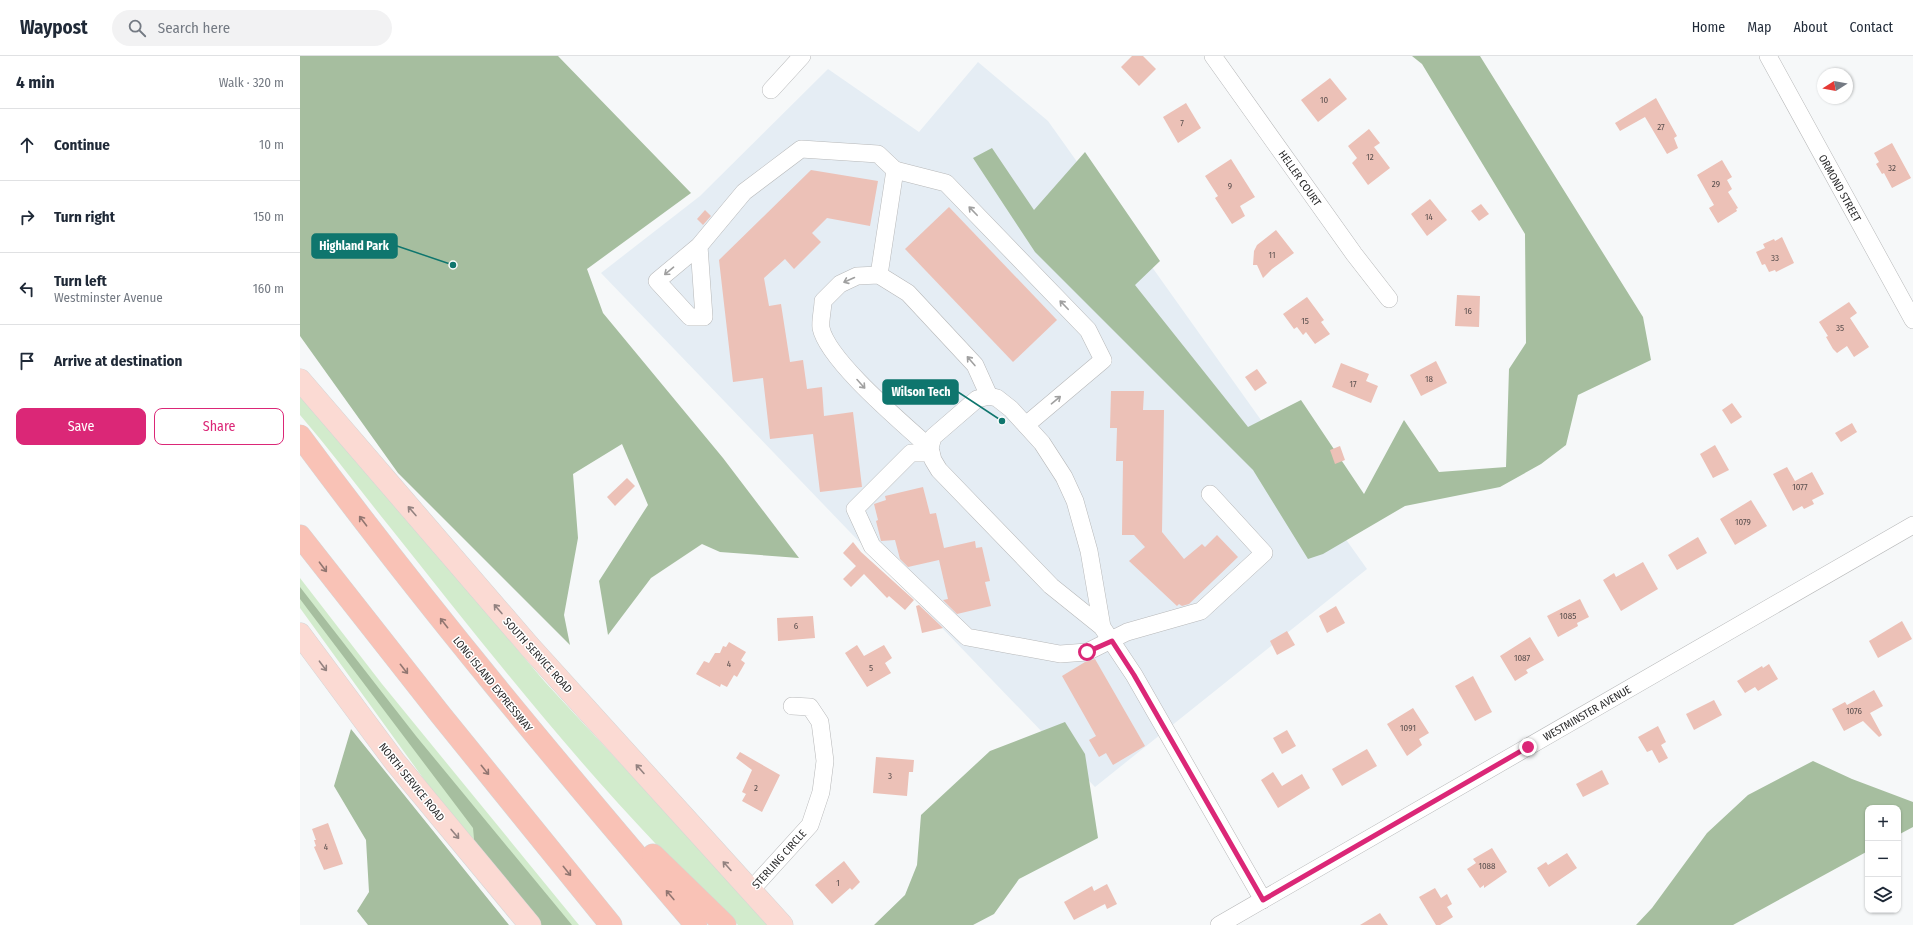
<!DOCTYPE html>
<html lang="en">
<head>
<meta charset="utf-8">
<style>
  :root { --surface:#fff; --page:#f2f2f3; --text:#1f2937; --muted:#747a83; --line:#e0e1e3; --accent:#db2777 }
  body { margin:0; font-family:"Fira Sans Condensed",sans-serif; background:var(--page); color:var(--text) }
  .controls { position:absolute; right:12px; bottom:12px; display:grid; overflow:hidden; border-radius:8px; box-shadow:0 1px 3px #0004 }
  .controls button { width:36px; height:36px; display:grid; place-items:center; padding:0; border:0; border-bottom:1px solid var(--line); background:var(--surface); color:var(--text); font:20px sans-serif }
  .compass { position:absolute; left:1517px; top:12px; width:36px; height:36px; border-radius:50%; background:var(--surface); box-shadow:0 1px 3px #0004; rotate:259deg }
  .stop { position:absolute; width:12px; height:12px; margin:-9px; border:3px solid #db2777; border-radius:50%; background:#fff }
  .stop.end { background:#db2777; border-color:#fff; box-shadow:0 1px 4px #0008 }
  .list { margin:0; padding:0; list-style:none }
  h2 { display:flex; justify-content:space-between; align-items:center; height:52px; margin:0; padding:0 16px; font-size:17px }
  h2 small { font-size:13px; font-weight:400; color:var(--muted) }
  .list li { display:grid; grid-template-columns:26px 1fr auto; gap:12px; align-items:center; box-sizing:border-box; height:72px; padding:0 16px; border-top:1px solid var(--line) }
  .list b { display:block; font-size:15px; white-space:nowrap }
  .list p { margin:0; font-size:13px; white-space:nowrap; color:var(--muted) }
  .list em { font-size:13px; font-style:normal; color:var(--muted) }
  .actions { display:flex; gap:8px; padding:12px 16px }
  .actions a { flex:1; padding:9px 0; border:1px solid var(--accent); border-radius:8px; text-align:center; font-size:14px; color:var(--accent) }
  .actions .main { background:var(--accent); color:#fff }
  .icon { flex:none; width:22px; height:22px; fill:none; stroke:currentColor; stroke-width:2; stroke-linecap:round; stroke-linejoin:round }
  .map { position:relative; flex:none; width:1613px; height:869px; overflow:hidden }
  header { display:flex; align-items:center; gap:24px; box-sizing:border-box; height:56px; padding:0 20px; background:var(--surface); border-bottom:1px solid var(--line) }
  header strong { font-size:19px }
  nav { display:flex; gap:22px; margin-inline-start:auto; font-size:14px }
  .search { width:280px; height:36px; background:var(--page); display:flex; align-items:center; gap:10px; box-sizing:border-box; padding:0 14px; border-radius:22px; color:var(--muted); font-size:15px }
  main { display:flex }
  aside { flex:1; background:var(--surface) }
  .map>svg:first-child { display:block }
  .built { fill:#e5edf4 }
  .green { fill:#d2ebcc }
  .forest { fill:#a6be9f }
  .building { fill:#ecc1b7 }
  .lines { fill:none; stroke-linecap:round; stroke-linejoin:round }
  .minor-casing { stroke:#b7b8b9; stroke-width:18 }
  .major-casing { stroke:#d5d5d5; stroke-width:23 }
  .highway-casing { stroke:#d5d5d5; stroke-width:23 }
  .minor { stroke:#fff; stroke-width:17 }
  .major { stroke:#fbdad3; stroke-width:22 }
  .highway { stroke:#f9c2b6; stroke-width:22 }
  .oneway { stroke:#a0a0a0 }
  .oneway2 { stroke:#938280 }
  .oneway3 { stroke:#927671 }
  .route { stroke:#db2777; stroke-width:5 }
  .labels { text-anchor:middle; stroke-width:3; stroke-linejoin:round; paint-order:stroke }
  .number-label { font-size:9px; fill:#5b504f }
  .street-label { font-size:11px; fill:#2b2b2c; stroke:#fff }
  .leader { fill:none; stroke:#0f766e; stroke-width:1.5 }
  .callout-dot { fill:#0f766e; stroke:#fff; stroke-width:1.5 }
  .callout { fill:#0f766e; stroke:#0f766e; stroke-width:1.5 }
  .callout-label { font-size:12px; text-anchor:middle; font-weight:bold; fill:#fff }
</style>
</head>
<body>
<header>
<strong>Waypost</strong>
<div class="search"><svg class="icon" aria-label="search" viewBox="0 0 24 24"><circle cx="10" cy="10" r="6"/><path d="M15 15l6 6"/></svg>Search here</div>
<nav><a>Home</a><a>Map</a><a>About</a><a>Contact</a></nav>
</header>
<main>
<aside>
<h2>4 min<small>Walk · 320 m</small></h2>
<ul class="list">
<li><svg class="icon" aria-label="ahead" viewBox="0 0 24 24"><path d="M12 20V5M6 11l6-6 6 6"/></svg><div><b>Continue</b></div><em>10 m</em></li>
<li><svg class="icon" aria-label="right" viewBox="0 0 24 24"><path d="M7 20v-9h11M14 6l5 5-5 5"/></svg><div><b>Turn right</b></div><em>150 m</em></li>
<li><svg class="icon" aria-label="left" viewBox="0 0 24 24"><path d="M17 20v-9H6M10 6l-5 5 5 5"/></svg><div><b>Turn left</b><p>Westminster Avenue</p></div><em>160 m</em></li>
<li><svg class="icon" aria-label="arrive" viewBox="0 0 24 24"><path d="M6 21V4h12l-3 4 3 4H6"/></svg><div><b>Arrive at destination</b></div></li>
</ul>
<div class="actions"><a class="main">Save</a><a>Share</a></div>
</aside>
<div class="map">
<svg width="1613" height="869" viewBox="0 0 1613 869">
  <rect width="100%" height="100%" fill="#f6f8f9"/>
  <polygon class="built" points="678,6 748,65 1067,513 795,731 301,217 400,140 528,13 619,76"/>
  <g class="green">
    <path d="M 0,332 L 71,421 L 245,626 L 470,869 L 438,869 C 308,749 199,608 89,470 C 59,433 31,395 0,359 Z"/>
    <polygon points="0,522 82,628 279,869 237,869 178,798 0,552"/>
  </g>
  <g class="forest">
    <polygon points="0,0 258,0 391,137 287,213 303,257 423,402 499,502 420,496 402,488 351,522 308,579 299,525 348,449 322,388 273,418 278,482 264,559 270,589 98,417 0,280"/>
    <polygon points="1112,0 1180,0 1343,261 1351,304 1278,339 1266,389 1241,408 1200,431 1105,450 1023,498 1008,503 953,414 735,196 673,102 692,92 734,154 785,96 860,205 835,229 948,371 1001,344 1064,438 1104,364 1139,416 1206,411 1209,313 1226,287 1225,178 1122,8"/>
    <polygon points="0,531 116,680 272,869 237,869 175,794 173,772 0,543"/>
    <polygon points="765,666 785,698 798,782 719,823 694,858 673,869 574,869 605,839 617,809 621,759 690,695"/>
    <polygon points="51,673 209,869 68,869 57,855 69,836 66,784 34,730"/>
    <polygon points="1513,705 1552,723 1613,746 1613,771 1598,779 1598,752 1568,752 1568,795 1433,869 1336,869 1352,852 1407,777 1448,739"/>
  </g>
  <g class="building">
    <polygon points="832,0 843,0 856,13 839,30 821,11"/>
    <polygon points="1030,22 1047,43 1018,66 1001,44"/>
    <polygon points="1356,42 1377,80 1374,82 1378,92 1367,98 1345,61 1320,75 1315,67"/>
    <polygon points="886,47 901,72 878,87 863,61"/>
    <polygon points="1069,73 1080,87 1074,91 1090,112 1068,129 1052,107 1057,102 1048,90"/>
    <polygon points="1592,87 1611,122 1592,132 1584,117 1582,118 1576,108 1579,106 1574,97"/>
    <polygon points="931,103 955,141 940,150 945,160 932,168 915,142 918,140 905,120"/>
    <polygon points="1422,104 1432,121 1427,124 1432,133 1428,136 1438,152 1436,153 1437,155 1418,167 1409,152 1414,149 1397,119"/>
    <polygon points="511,114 578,125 570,170 527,162 512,177 521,186 494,213 485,203 464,222 469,250 481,248 490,306 503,304 507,333 522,331 524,360 553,356 562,431 520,436 513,378 470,383 463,322 433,326 419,204"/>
    <polygon points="1130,143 1147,164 1127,180 1111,158"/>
    <polygon points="1181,148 1189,158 1179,165 1171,155"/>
    <polygon points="649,151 757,264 713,306 605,193"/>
    <polygon points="405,154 411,160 403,169 397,163"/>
    <polygon points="976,174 994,197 972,213 963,222 957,209 953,209 954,195 957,189"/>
    <polygon points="1482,181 1494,207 1476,216 1475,214 1469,216 1465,208 1462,209 1456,196 1465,192 1463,188 1474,183 1475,185"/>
    <polygon points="1157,239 1180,240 1179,271 1155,270"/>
    <polygon points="1007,241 1024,264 1021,266 1030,278 1015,288 1006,276 1003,279 997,271 994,273 983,258"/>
    <polygon points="1549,246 1557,257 1550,262 1569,291 1554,301 1547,290 1537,297 1533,293 1526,281 1528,280 1519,266"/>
    <polygon points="1136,305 1147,327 1121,340 1110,319"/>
    <polygon points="1041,307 1069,318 1066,325 1078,330 1071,347 1032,331"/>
    <polygon points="957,313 967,327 955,335 945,321"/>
    <polygon points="811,335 844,335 843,354 864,354 862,476 884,503 902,488 905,491 917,479 938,501 889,548 882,550 879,548 877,550 829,505 845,491 834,479 822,479 823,405 816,405 817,372 810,372"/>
    <polygon points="1432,347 1442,361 1431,368 1422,354"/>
    <polygon points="1552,367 1557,376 1541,386 1535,377"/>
    <polygon points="1415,389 1429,414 1413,422 1400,398"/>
    <polygon points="1040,390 1045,404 1035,408 1030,394"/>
    <polygon points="1487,411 1495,425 1512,416 1524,438 1512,444 1514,448 1504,453 1502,450 1493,455 1473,418"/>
    <polygon points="327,422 335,430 315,450 307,441"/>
    <polygon points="623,431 630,458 636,457 644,492 675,485 676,492 682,491 690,525 685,526 691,550 657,558 643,544 648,543 639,504 608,511 600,503 595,484 581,485 576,465 578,464 574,448 586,444 585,440"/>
    <polygon points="1451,444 1467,470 1435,489 1420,463"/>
    <polygon points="1398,481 1407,497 1377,514 1368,499"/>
    <polygon points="553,486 561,496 614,544 605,554 589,540 587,542 564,518 551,531 543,523 556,510 543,497"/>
    <polygon points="1343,506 1358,533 1321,555 1303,524 1314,517 1316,521"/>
    <polygon points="1280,543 1289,561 1277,567 1278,570 1258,581 1247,560"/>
    <polygon points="619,549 642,571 643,572 622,577 616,550"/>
    <polygon points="1036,550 1045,567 1027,577 1019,560"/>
    <polygon points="513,560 515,582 478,585 477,562"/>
    <polygon points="1602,565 1612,583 1578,602 1569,585"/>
    <polygon points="987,575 995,589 977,599 970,585"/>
    <polygon points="1230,581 1244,604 1226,614 1228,617 1215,625 1200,600"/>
    <polygon points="429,586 446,596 441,604 445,607 437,621 434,619 427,631 421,628 420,631 396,618 404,605 409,607 415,597 420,597 423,590 426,591"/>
    <polygon points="557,589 564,600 584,589 592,602 585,607 591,617 567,631 545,597"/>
    <polygon points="795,603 845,690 813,709 806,697 799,701 789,684 796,680 762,620 785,606"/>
    <polygon points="1469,608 1478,623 1458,635 1455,631 1445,637 1437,625 1462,610 1463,612"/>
    <polygon points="1173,620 1192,656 1175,665 1155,630"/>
    <polygon points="1574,634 1583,650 1570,657 1582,679 1579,681 1563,665 1544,675 1532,653 1545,646 1547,649"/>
    <polygon points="1414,644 1422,659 1394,674 1386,658"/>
    <polygon points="1113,652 1129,677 1119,683 1122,689 1107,700 1087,668"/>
    <polygon points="1358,670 1366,686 1361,689 1368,702 1359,707 1352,694 1347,696 1338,681"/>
    <polygon points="987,674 996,690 982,698 973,682"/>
    <polygon points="1067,693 1077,710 1042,730 1032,713"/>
    <polygon points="440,696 480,719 462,756 442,745 446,738 442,736 452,714 436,702"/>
    <polygon points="576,701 614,704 613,716 609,716 607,740 573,737"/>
    <polygon points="1302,714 1309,728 1283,741 1276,728"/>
    <polygon points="973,716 982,730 1002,718 1010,732 978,752 961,724"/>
    <polygon points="28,767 43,808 24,814 14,791 16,790 14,784 16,784 12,773"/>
    <polygon points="1192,792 1207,816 1184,832 1184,829 1180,832 1167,813 1176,807 1173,803"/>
    <polygon points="1267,797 1277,812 1249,831 1237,812 1246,806 1248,809"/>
    <polygon points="544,805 560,826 552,834 550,832 532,848 515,829"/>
    <polygon points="807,828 817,848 807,853 805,848 774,864 764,846 792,830 794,835"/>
    <polygon points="1135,832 1141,842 1147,838 1152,848 1147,851 1153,861 1140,869 1136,869 1119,841"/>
    <polygon points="1080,857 1088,869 1060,869"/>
  </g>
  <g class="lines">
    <defs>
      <g id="minor">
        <polyline points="913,0 1054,198 1089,243"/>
        <polyline points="1468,0 1613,264"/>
        <polyline points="471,34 502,0"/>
        <polyline points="595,114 646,127 788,274 803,304 726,369"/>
        <polyline points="399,190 404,261 390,261 357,225 399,190 444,136 501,93 578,98 595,114 579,219"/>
        <path d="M 630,392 C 604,368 528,305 521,272 C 520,264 523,253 523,245 L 540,228 L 557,220 L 579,219 L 608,237 L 675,309 L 689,340"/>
        <polyline points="631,397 611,397 555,453 572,490 667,581 760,598 787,596 827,576 901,555 964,497 910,438"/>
        <polyline points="802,571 751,530 639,414 633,404 630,392 633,381 677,343 689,340 697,342 711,353 742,387 764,421 775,445 789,495 802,571 834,619 963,844"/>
        <polyline points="450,835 510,769 521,736 525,705 520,666 510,651 492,650"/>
        <polyline points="919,869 1613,469"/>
      </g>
      <g id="major">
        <polyline points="0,324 230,591 482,869"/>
        <polyline points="0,578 95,706 230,869"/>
      </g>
      <g id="highway">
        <path d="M 0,380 C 125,549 259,709 396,869"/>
        <polyline points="0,480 140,658 311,869"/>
        <polyline points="353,799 425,869"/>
      </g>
    </defs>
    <use href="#minor" class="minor-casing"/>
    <use href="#major" class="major-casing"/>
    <use href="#highway" class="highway-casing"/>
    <use href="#minor" class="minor"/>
    <use href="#major" class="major"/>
    <use href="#highway" class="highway"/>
  </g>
  <defs><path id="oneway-shaft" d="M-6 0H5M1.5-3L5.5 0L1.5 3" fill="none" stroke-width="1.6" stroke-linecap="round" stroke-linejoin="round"/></defs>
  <g class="oneway">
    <use href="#oneway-shaft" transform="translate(673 155) rotate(-134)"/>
    <use href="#oneway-shaft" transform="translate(369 215) rotate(140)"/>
    <use href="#oneway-shaft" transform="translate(549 224) rotate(156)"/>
    <use href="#oneway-shaft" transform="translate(764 249) rotate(-134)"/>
    <use href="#oneway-shaft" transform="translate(671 305) rotate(-131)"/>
    <use href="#oneway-shaft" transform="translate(561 328) rotate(48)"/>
    <use href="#oneway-shaft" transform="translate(756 344) rotate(-40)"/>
  </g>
  <g class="oneway2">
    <use href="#oneway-shaft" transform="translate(112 455) rotate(-131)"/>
    <use href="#oneway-shaft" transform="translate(198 553) rotate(-131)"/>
    <use href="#oneway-shaft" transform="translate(23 610) rotate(53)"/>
    <use href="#oneway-shaft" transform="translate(340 713) rotate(-132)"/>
    <use href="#oneway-shaft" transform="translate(155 778) rotate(50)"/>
    <use href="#oneway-shaft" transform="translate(427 810) rotate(-132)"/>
  </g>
  <g class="oneway3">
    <use href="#oneway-shaft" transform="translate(63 465) rotate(-127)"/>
    <use href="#oneway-shaft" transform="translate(23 511) rotate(53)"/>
    <use href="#oneway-shaft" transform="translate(144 567) rotate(-128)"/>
    <use href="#oneway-shaft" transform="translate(104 613) rotate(52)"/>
    <use href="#oneway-shaft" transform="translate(185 714) rotate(51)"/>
    <use href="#oneway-shaft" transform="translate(267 815) rotate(51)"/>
    <use href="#oneway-shaft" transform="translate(370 839) rotate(-130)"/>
  </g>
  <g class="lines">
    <polyline class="route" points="787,596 812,585 834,619 963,844 1228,691"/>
  </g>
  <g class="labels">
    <g class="number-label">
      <text x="1024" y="47">10</text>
      <text x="882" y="70">7</text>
      <text x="1361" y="74">27</text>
      <text x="1070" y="104">12</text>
      <text x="1592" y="115">32</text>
      <text x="1416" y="131">29</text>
      <text x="930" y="133">9</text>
      <text x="1129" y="164">14</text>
      <text x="972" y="202">11</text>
      <text x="1475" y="205">33</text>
      <text x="1168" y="258">16</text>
      <text x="1005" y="268">15</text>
      <text x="1540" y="275">35</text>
      <text x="1129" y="326">18</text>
      <text x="1053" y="331">17</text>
      <text x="1500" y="434">1077</text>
      <text x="1443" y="469">1079</text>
      <text x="1268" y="563">1085</text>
      <text x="496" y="573">6</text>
      <text x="1222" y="605">1087</text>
      <text x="429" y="611">4</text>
      <text x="571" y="615">5</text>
      <text x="1554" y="658">1076</text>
      <text x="1108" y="675">1091</text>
      <text x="590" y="723">3</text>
      <text x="456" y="735">2</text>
      <text x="26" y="794">4</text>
      <text x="1187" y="813">1088</text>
      <text x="538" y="830">1</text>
    </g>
    <g class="street-label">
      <text transform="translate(1000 122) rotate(55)" y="4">HELLER COURT</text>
      <text transform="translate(1540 132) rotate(61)" y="4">ORMOND STREET</text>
      <text transform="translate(238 599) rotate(48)" y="4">SOUTH SERVICE ROAD</text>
      <text transform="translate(193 628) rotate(51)" y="4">LONG ISLAND EXPRESSWAY</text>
      <text transform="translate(1287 657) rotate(-30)" y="4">WESTMINSTER AVENUE</text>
      <text transform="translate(112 726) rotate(51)" y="4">NORTH SERVICE ROAD</text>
      <text transform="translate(479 803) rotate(-48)" y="4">STERLING CIRCLE</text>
    </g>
  </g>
  <path class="leader" d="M153 209L97 190M702 365L658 336"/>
  <g class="callout-dot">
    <circle cx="153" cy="209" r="4"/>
    <circle cx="702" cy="365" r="4"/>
  </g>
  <g class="callout">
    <rect x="12" y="178" width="85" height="24" rx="4"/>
    <rect x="583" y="324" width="75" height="24" rx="4"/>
  </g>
  <g class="callout-label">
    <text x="54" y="194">Highland Park</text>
    <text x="621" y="340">Wilson Tech</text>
  </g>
</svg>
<div class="controls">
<button>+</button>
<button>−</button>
<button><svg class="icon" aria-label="layers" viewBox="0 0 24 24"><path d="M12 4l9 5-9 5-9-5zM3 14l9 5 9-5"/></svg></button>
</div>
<svg class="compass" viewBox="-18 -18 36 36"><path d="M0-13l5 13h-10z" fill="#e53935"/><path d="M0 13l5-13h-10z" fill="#747a83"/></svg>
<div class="stop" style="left:787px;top:596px"></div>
<div class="stop end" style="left:1228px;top:691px"></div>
</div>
</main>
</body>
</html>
